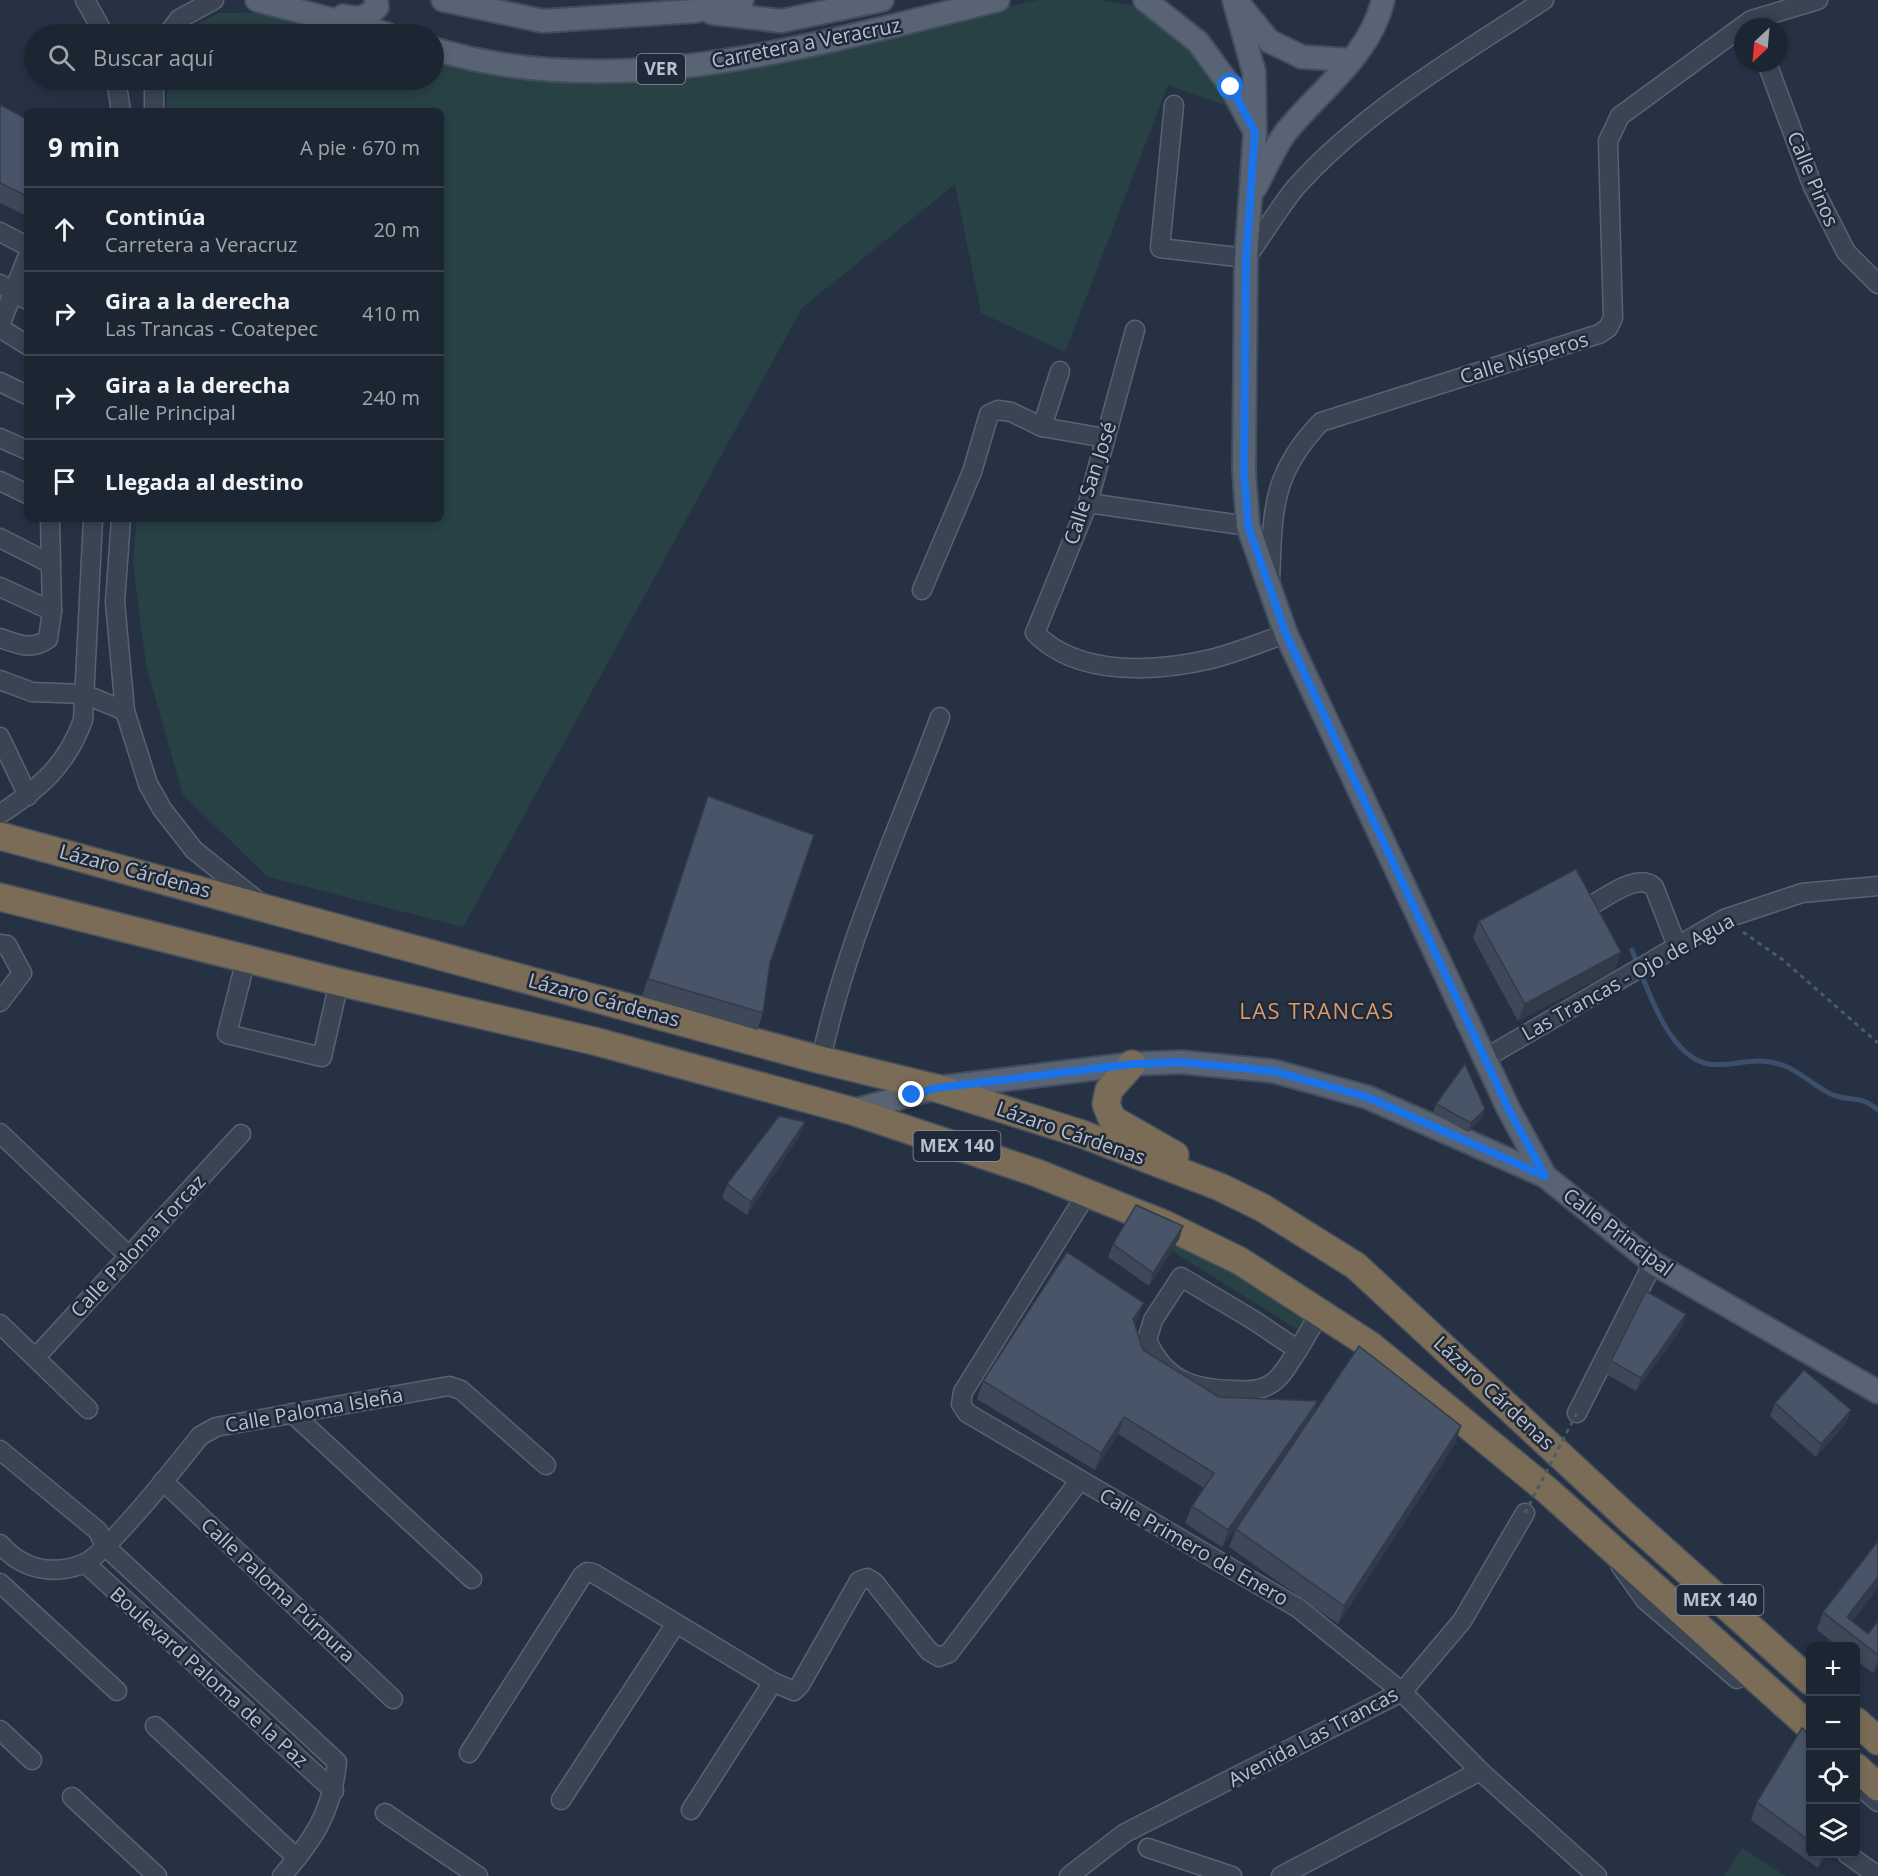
<!DOCTYPE html>
<html lang="es">
<head>
<meta charset="utf-8">
<style>
  :root { --surface:#1c2633; --page:#252e3b; --text:#f1f3f6; --muted:#a0a5ac; --line:#3a434e }
  body { margin:0; font-family:"Open Sans",sans-serif; background:var(--page); color:var(--text) }
  .controls { position:absolute; right:18px; bottom:18px; display:grid; overflow:hidden; border-radius:9px; box-shadow:0 3px 9px #0003 }
  .controls button { width:54px; height:54px; display:grid; place-items:center; padding:0; border:0; border-bottom:2px solid var(--line); background:var(--surface); color:var(--text); font:30px sans-serif }
  .compass { position:absolute; left:1734px; top:18px; width:54px; height:54px; border-radius:50%; background:var(--surface); box-shadow:0 3px 9px #0003; rotate:206deg }
  .stop { position:absolute; width:18px; height:18px; margin:-14px; border:4px solid #1a73e8; border-radius:50%; background:#fff }
  .stop.end { background:#1a73e8; border-color:#fff; box-shadow:0 2px 6px #0008 }
  .list { margin:0; padding:0; list-style:none }
  h2 { display:flex; justify-content:space-between; align-items:center; height:78px; margin:0; padding:0 24px; font-size:26px }
  h2 small { font-size:20px; font-weight:400; color:var(--muted) }
  .list li { display:grid; grid-template-columns:39px 1fr auto; gap:18px; align-items:center; box-sizing:border-box; height:84px; padding:0 24px; border-top:2px solid var(--line) }
  .list b { display:block; font-size:22px; white-space:nowrap }
  .list p { margin:0; font-size:20px; white-space:nowrap; color:var(--muted) }
  .list em { font-size:20px; font-style:normal; color:var(--muted) }
  .icon { flex:none; width:33px; height:33px; fill:none; stroke:currentColor; stroke-width:2; stroke-linecap:round; stroke-linejoin:round }
  .map { position:relative; flex:none; width:1878px; height:1876px; overflow:hidden }
  .search { position:absolute; background:var(--surface); box-shadow:0 3px 9px #0003; left:24px; top:24px; width:420px; height:66px; display:flex; align-items:center; gap:15px; box-sizing:border-box; padding:0 21px; border-radius:33px; color:var(--muted); font-size:22px }
  .panel { position:absolute; background:var(--surface); box-shadow:0 3px 9px #0003; left:24px; top:108px; width:420px; height:414px; border-radius:9px }
  .map>svg:first-child { display:block }
  .green { fill:#284145 }
  .lines { fill:none; stroke-linecap:round; stroke-linejoin:round }
  .stream { stroke:#3b4f6d; stroke-width:5 }
  .minor-casing { stroke:#596271; stroke-width:21 }
  .major-casing { stroke:#444d5d; stroke-width:26 }
  .highway-casing { stroke:#454f5e; stroke-width:30 }
  .path { stroke:#465e61; stroke-width:3; stroke-dasharray:4.5 4.5; stroke-linecap:butt }
  .minor { stroke:#3a4453; stroke-width:18 }
  .major { stroke:#586373; stroke-width:22 }
  .highway { stroke:#7a6c57; stroke-width:27 }
  .path-bridge { stroke:#465e61; stroke-width:3; stroke-dasharray:4.5 4.5; stroke-linecap:butt }
  .wall { fill:#3e4859 }
  .shaded-wall { fill:#323b49 }
  .building { fill:#485468; stroke:#323b49; stroke-width:1.5 }
  .route { stroke:#1a73e8; stroke-width:8 }
  .labels { text-anchor:middle; stroke-width:5; stroke-linejoin:round; paint-order:stroke }
  .shield { fill:#1f2939; stroke:#8a93a1; stroke-width:1.5 }
  .shield-label { font-size:18px; font-weight:bold; fill:#b8c0cd }
  .street-label { font-size:20px; fill:#b8c0cd; stroke:#1f2939 }
  .quarter-label { font-size:22px; letter-spacing:1.5px; fill:#db9965; stroke:#1f2939 }
</style>
</head>
<body>
<div class="map">
<svg width="1878" height="1876" viewBox="0 0 1878 1876">
  <rect width="100%" height="100%" fill="#263244"/>
  <g class="green">
    <polygon points="1039,0 1099,0 1142,7 1189,45 1230,107 1168,85 1065,352 981,313 955,184 802,308 463,927 268,877 183,795 146,665 133,563 137,519 441,519 441,111 166,111 168,80 434,80 434,46 605,75 756,59"/>
    <polygon points="218,13 260,13 373,34 178,34"/>
    <polygon points="1179,1239 1312,1317 1303,1333 1172,1251"/>
    <polygon points="1742,1848 1786,1876 1724,1876"/>
  </g>
  <g class="lines">
    <path class="stream" d="M 1632,950 C 1646,984 1667,1056 1708,1064 C 1734,1068 1754,1054 1785,1066 C 1803,1073 1818,1090 1836,1096 C 1856,1102 1859,1095 1878,1110"/>
    <defs>
      <g id="minor">
        <polyline points="85,0 104,34"/>
        <polyline points="168,34 179,19 214,0"/>
        <polyline points="1767,63 1813,187 1846,252 1878,284"/>
        <polyline points="116,80 121,111"/>
        <path d="M 1174,105 L 1160,248 L 1246,258 C 1263,235 1278,209 1296,187 C 1364,111 1460,55 1544,0"/>
        <polyline points="154,111 154,80"/>
        <polyline points="0,232 27,246"/>
        <polyline points="0,284 27,300"/>
        <polyline points="0,325 27,258"/>
        <polyline points="0,328 27,345"/>
        <path d="M 1135,330 L 1088,503 L 1035,633 C 1078,677 1156,672 1211,659 C 1236,653 1261,642 1286,634"/>
        <polyline points="0,382 27,395"/>
        <polyline points="1042,427 1060,371"/>
        <polyline points="0,438 27,450"/>
        <polyline points="0,481 27,494"/>
        <polyline points="1088,503 1248,526"/>
        <polyline points="121,519 115,602 125,711 148,784 162,809 194,850 259,902"/>
        <polyline points="0,538 51,564"/>
        <path d="M 1270,582 C 1273,512 1270,475 1321,422 L 1599,334 L 1608,328 L 1613,318 L 1608,141 L 1620,116 L 1751,20 L 1818,0"/>
        <polyline points="0,587 52,611"/>
        <polyline points="922,590 972,472 989,414 998,410 1011,412 1042,427 1105,438"/>
        <path d="M 0,638 C 18,644 31,651 48,639 L 52,611 L 50,519"/>
        <polyline points="0,680 32,692 84,694 125,711"/>
        <polyline points="0,737 28,796"/>
        <path d="M 0,814 C 39,789 67,765 83,720 L 93,519"/>
        <path d="M 1590,906 C 1607,897 1638,872 1654,887 L 1677,946"/>
        <polyline points="0,944 7,945 22,973 0,1002"/>
        <polyline points="246,959 227,1034 322,1057 339,982"/>
        <polyline points="1487,1057 1724,919 1802,893 1878,886"/>
        <path d="M 821,1060 C 846,941 898,831 940,717"/>
        <polyline points="0,1133 129,1256"/>
        <polyline points="1087,1193 963,1392 961,1404 967,1413 1298,1608 1402,1692 1480,1771 1597,1876"/>
        <path d="M 1181,1277 L 1255,1321 L 1298,1350 C 1291,1360 1282,1377 1272,1383 C 1262,1391 1244,1391 1232,1390 C 1191,1389 1164,1379 1147,1340 L 1153,1320 Z"/>
        <polyline points="0,1324 88,1409"/>
        <polyline points="1298,1350 1321,1311"/>
        <polyline points="35,1358 241,1134"/>
        <polyline points="292,1413 472,1579"/>
        <polyline points="1577,1413 1653,1263"/>
        <path d="M 0,1450 L 98,1531 L 105,1546 L 337,1762 C 332,1812 314,1839 282,1876"/>
        <polyline points="163,1481 393,1699"/>
        <path d="M 0,1544 C 22,1569 51,1576 83,1564 C 106,1555 181,1460 200,1436 L 216,1427 L 449,1386 L 461,1390 L 546,1465"/>
        <polyline points="85,1563 334,1791"/>
        <polyline points="1620,1565 1645,1600 1737,1679"/>
        <polyline points="0,1583 117,1691"/>
        <polyline points="155,1726 297,1858"/>
        <polyline points="0,1730 32,1760"/>
        <polyline points="469,1753 582,1576 587,1572 593,1573 773,1682 794,1691 800,1685 859,1581 867,1578 874,1582 929,1651 939,1657 949,1653 1080,1480"/>
        <polyline points="1857,1784 1878,1802"/>
        <polyline points="72,1797 157,1876"/>
        <polyline points="561,1800 675,1625"/>
        <polyline points="691,1810 773,1682"/>
        <polyline points="385,1813 478,1876"/>
        <polyline points="1148,1848 1232,1876"/>
        <polyline points="1847,1854 1878,1876"/>
        <polyline points="1069,1876 1125,1833 1402,1692 1462,1621 1525,1513"/>
        <polyline points="1281,1876 1480,1771"/>
      </g>
      <g id="major">
        <polyline points="257,0 387,34"/>
        <polyline points="443,0 543,21 695,11 742,0"/>
        <polyline points="1145,0 1198,42 1231,87 1253,128"/>
        <polyline points="1234,0 1254,72 1255,132 1246,258 1244,471 1248,526 1286,634 1509,1110 1545,1176"/>
        <polyline points="1239,4 1269,41 1302,57 1351,60"/>
        <polyline points="712,13 781,21 882,0"/>
        <path d="M 343,16 C 358,19 366,19 377,7 L 376,0"/>
        <path d="M 434,49 C 619,105 816,44 998,0"/>
        <path d="M 1255,188 C 1265,170 1274,148 1286,132 C 1320,90 1371,54 1383,0"/>
        <polyline points="852,1111 936,1088 1132,1064 1181,1062 1273,1071 1367,1097 1545,1176 1653,1263 1878,1392"/>
      </g>
      <g id="highway">
        <polyline points="0,836 821,1060 936,1088 1082,1134 1220,1187 1263,1208 1356,1266 1630,1520 1810,1681"/>
        <polyline points="0,897 339,982 594,1041 852,1111 1037,1173 1164,1224 1240,1261 1370,1345 1548,1491 1810,1727"/>
        <polyline points="1132,1064 1109,1090 1106,1104 1112,1119 1175,1155"/>
        <polyline points="1856,1721 1878,1741"/>
        <polyline points="1856,1767 1878,1787"/>
      </g>
    </defs>
    <use href="#minor" class="minor-casing"/>
    <use href="#major" class="major-casing"/>
    <use href="#highway" class="highway-casing"/>
    <polyline class="path" points="1743,932 1783,960 1878,1043"/>
    <use href="#minor" class="minor"/>
    <use href="#major" class="major"/>
    <use href="#highway" class="highway"/>
    <polyline class="path-bridge" points="1525,1513 1577,1413"/>
  </g>
  <g class="wall">
    <polygon points="0,105 27,119 27,216 0,203"/>
    <polygon points="708,796 770,963 763,1013 757,1030 642,996"/>
    <polygon points="1479,921 1615,970 1518,1021 1473,938"/>
    <polygon points="1436,1104 1485,1109 1482,1118 1468,1132 1433,1113"/>
    <polygon points="800,1135 747,1215 722,1198 727,1184"/>
    <polygon points="1183,1226 1179,1239 1149,1286 1108,1257 1113,1244"/>
    <polygon points="1144,1303 1135,1324 1143,1350 1219,1397 1318,1401 1313,1414 1455,1444 1338,1624 1229,1547 1236,1529 1268,1481 1222,1547 1185,1523 1192,1506 1204,1488 1118,1434 1095,1470 977,1399 983,1381"/>
    <polygon points="1686,1314 1682,1327 1636,1391 1606,1374 1611,1361"/>
    <polygon points="1775,1403 1851,1410 1846,1423 1816,1457 1770,1416"/>
    <polygon points="1878,1541 1878,1587 1852,1621 1868,1634 1878,1621 1878,1667 1873,1673 1856,1660 1856,1647 1839,1647 1817,1630 1823,1612"/>
    <polygon points="1810,1736 1810,1854 1827,1854 1818,1868 1751,1820 1757,1802"/>
  </g>
  <g class="shaded-wall">
    <polygon points="1621,952 1615,970 1518,1021 1525,1004"/>
    <polygon points="1485,1109 1482,1118 1468,1132 1471,1123"/>
    <polygon points="805,1122 800,1135 747,1215 751,1202"/>
    <polygon points="1183,1226 1179,1239 1149,1286 1153,1273"/>
    <polygon points="1144,1303 1137,1320 1127,1336 1133,1319"/>
    <polygon points="1686,1314 1682,1327 1636,1391 1641,1378"/>
    <polygon points="1318,1401 1311,1419 1222,1547 1228,1530"/>
    <polygon points="1851,1410 1846,1423 1816,1457 1821,1444"/>
    <polygon points="1124,1417 1118,1434 1095,1470 1101,1453"/>
    <polygon points="1461,1426 1455,1444 1338,1624 1344,1606"/>
    <polygon points="1878,1577 1878,1587 1845,1629 1847,1617"/>
    <polygon points="1878,1660 1878,1667 1873,1673"/>
    <polygon points="1823,1854 1827,1854 1818,1868"/>
  </g>
  <g class="building">
    <polygon points="0,105 27,119 27,196 0,183"/>
    <polygon points="708,796 814,835 770,963 763,1013 648,979"/>
    <polygon points="1576,869 1621,952 1525,1004 1479,921"/>
    <polygon points="1465,1064 1485,1109 1471,1123 1436,1104"/>
    <polygon points="779,1116 805,1122 751,1202 727,1184"/>
    <polygon points="1136,1205 1183,1226 1153,1273 1113,1244"/>
    <polygon points="1067,1252 1144,1303 1133,1319 1143,1350 1219,1397 1318,1401 1228,1530 1192,1506 1214,1473 1124,1417 1101,1453 983,1381"/>
    <polygon points="1646,1291 1686,1314 1641,1378 1611,1361"/>
    <polygon points="1359,1346 1461,1426 1344,1606 1236,1529"/>
    <polygon points="1804,1370 1851,1410 1821,1444 1775,1403"/>
    <polygon points="1878,1541 1878,1577 1847,1617 1868,1634 1878,1621 1878,1655 1823,1612"/>
    <polygon points="1802,1728 1810,1736 1810,1841 1757,1802"/>
  </g>
  <g class="lines">
    <polyline class="route" points="912,1095 936,1088 1132,1064 1180,1062 1273,1071 1367,1097 1545,1176 1509,1110 1286,634 1248,526 1244,471 1246,258 1255,132 1231,87"/>
  </g>
  <g class="labels">
    <g class="shield">
      <rect x="637" y="54" width="48" height="30" rx="4.5"/>
      <rect x="913.5" y="1131" width="87" height="30" rx="4.5"/>
      <rect x="1676.5" y="1585" width="87" height="30" rx="4.5"/>
    </g>
    <g class="shield-label">
      <text x="661" y="75">VER</text>
      <text x="957" y="1152">MEX 140</text>
      <text x="1720" y="1606">MEX 140</text>
    </g>
    <g class="street-label">
      <text transform="translate(806 43) rotate(-11)" y="7">Carretera a Veracruz</text>
      <text transform="translate(1813 179) rotate(67)" y="7">Calle Pinos</text>
      <text transform="translate(1524 358) rotate(-17)" y="7">Calle Nísperos</text>
      <text transform="translate(1090 483) rotate(-72)" y="7">Calle San José</text>
      <text transform="translate(135 871) rotate(15)" y="7">Lázaro Cárdenas</text>
      <text transform="translate(1628 977) rotate(-29)" y="7">Las Trancas - Ojo de Agua</text>
      <text transform="translate(604 1000) rotate(15)" y="7">Lázaro Cárdenas</text>
      <text transform="translate(1071 1133) rotate(19)" y="7">Lázaro Cárdenas</text>
      <text transform="translate(1618 1232) rotate(37)" y="7">Calle Principal</text>
      <text transform="translate(138 1246) rotate(-47)" y="7">Calle Paloma Torcaz</text>
      <text transform="translate(1494 1393) rotate(43)" y="7">Lázaro Cárdenas</text>
      <text transform="translate(314 1410) rotate(-10)" y="7">Calle Paloma Isleña</text>
      <text transform="translate(1194 1547) rotate(30)" y="7">Calle Primero de Enero</text>
      <text transform="translate(278 1590) rotate(43)" y="7">Calle Paloma Púrpura</text>
      <text transform="translate(209 1677) rotate(42)" y="7">Boulevard Paloma de la Paz</text>
      <text transform="translate(1313 1737) rotate(-28)" y="7">Avenida Las Trancas</text>
    </g>
    <g class="quarter-label">
      <text x="1317" y="1019">LAS TRANCAS</text>
    </g>
  </g>
</svg>
<div class="controls">
<button>+</button>
<button>−</button>
<button><svg class="icon" aria-label="locate" viewBox="0 0 24 24"><circle cx="12" cy="12" r="6"/><path d="M12 2v4M12 18v4M2 12h4M18 12h4"/></svg></button>
<button><svg class="icon" aria-label="layers" viewBox="0 0 24 24"><path d="M12 4l9 5-9 5-9-5zM3 14l9 5 9-5"/></svg></button>
</div>
<svg class="compass" viewBox="-18 -18 36 36"><path d="M0-13l5 13h-10z" fill="#e53935"/><path d="M0 13l5-13h-10z" fill="#a0a5ac"/></svg>
<div class="stop" style="left:1231px;top:87px"></div>
<div class="stop end" style="left:912px;top:1095px"></div>
<div class="search"><svg class="icon" aria-label="search" viewBox="0 0 24 24"><circle cx="10" cy="10" r="6"/><path d="M15 15l6 6"/></svg>Buscar aquí</div>
<section class="panel">
<h2>9 min<small>A pie · 670 m</small></h2>
<ul class="list">
<li><svg class="icon" aria-label="ahead" viewBox="0 0 24 24"><path d="M12 20V5M6 11l6-6 6 6"/></svg><div><b>Continúa</b><p>Carretera a Veracruz</p></div><em>20 m</em></li>
<li><svg class="icon" aria-label="right" viewBox="0 0 24 24"><path d="M7 20v-9h11M14 6l5 5-5 5"/></svg><div><b>Gira a la derecha</b><p>Las Trancas - Coatepec</p></div><em>410 m</em></li>
<li><svg class="icon" aria-label="right" viewBox="0 0 24 24"><path d="M7 20v-9h11M14 6l5 5-5 5"/></svg><div><b>Gira a la derecha</b><p>Calle Principal</p></div><em>240 m</em></li>
<li><svg class="icon" aria-label="arrive" viewBox="0 0 24 24"><path d="M6 21V4h12l-3 4 3 4H6"/></svg><div><b>Llegada al destino</b></div></li>
</ul>
</section>
</div>
</body>
</html>
